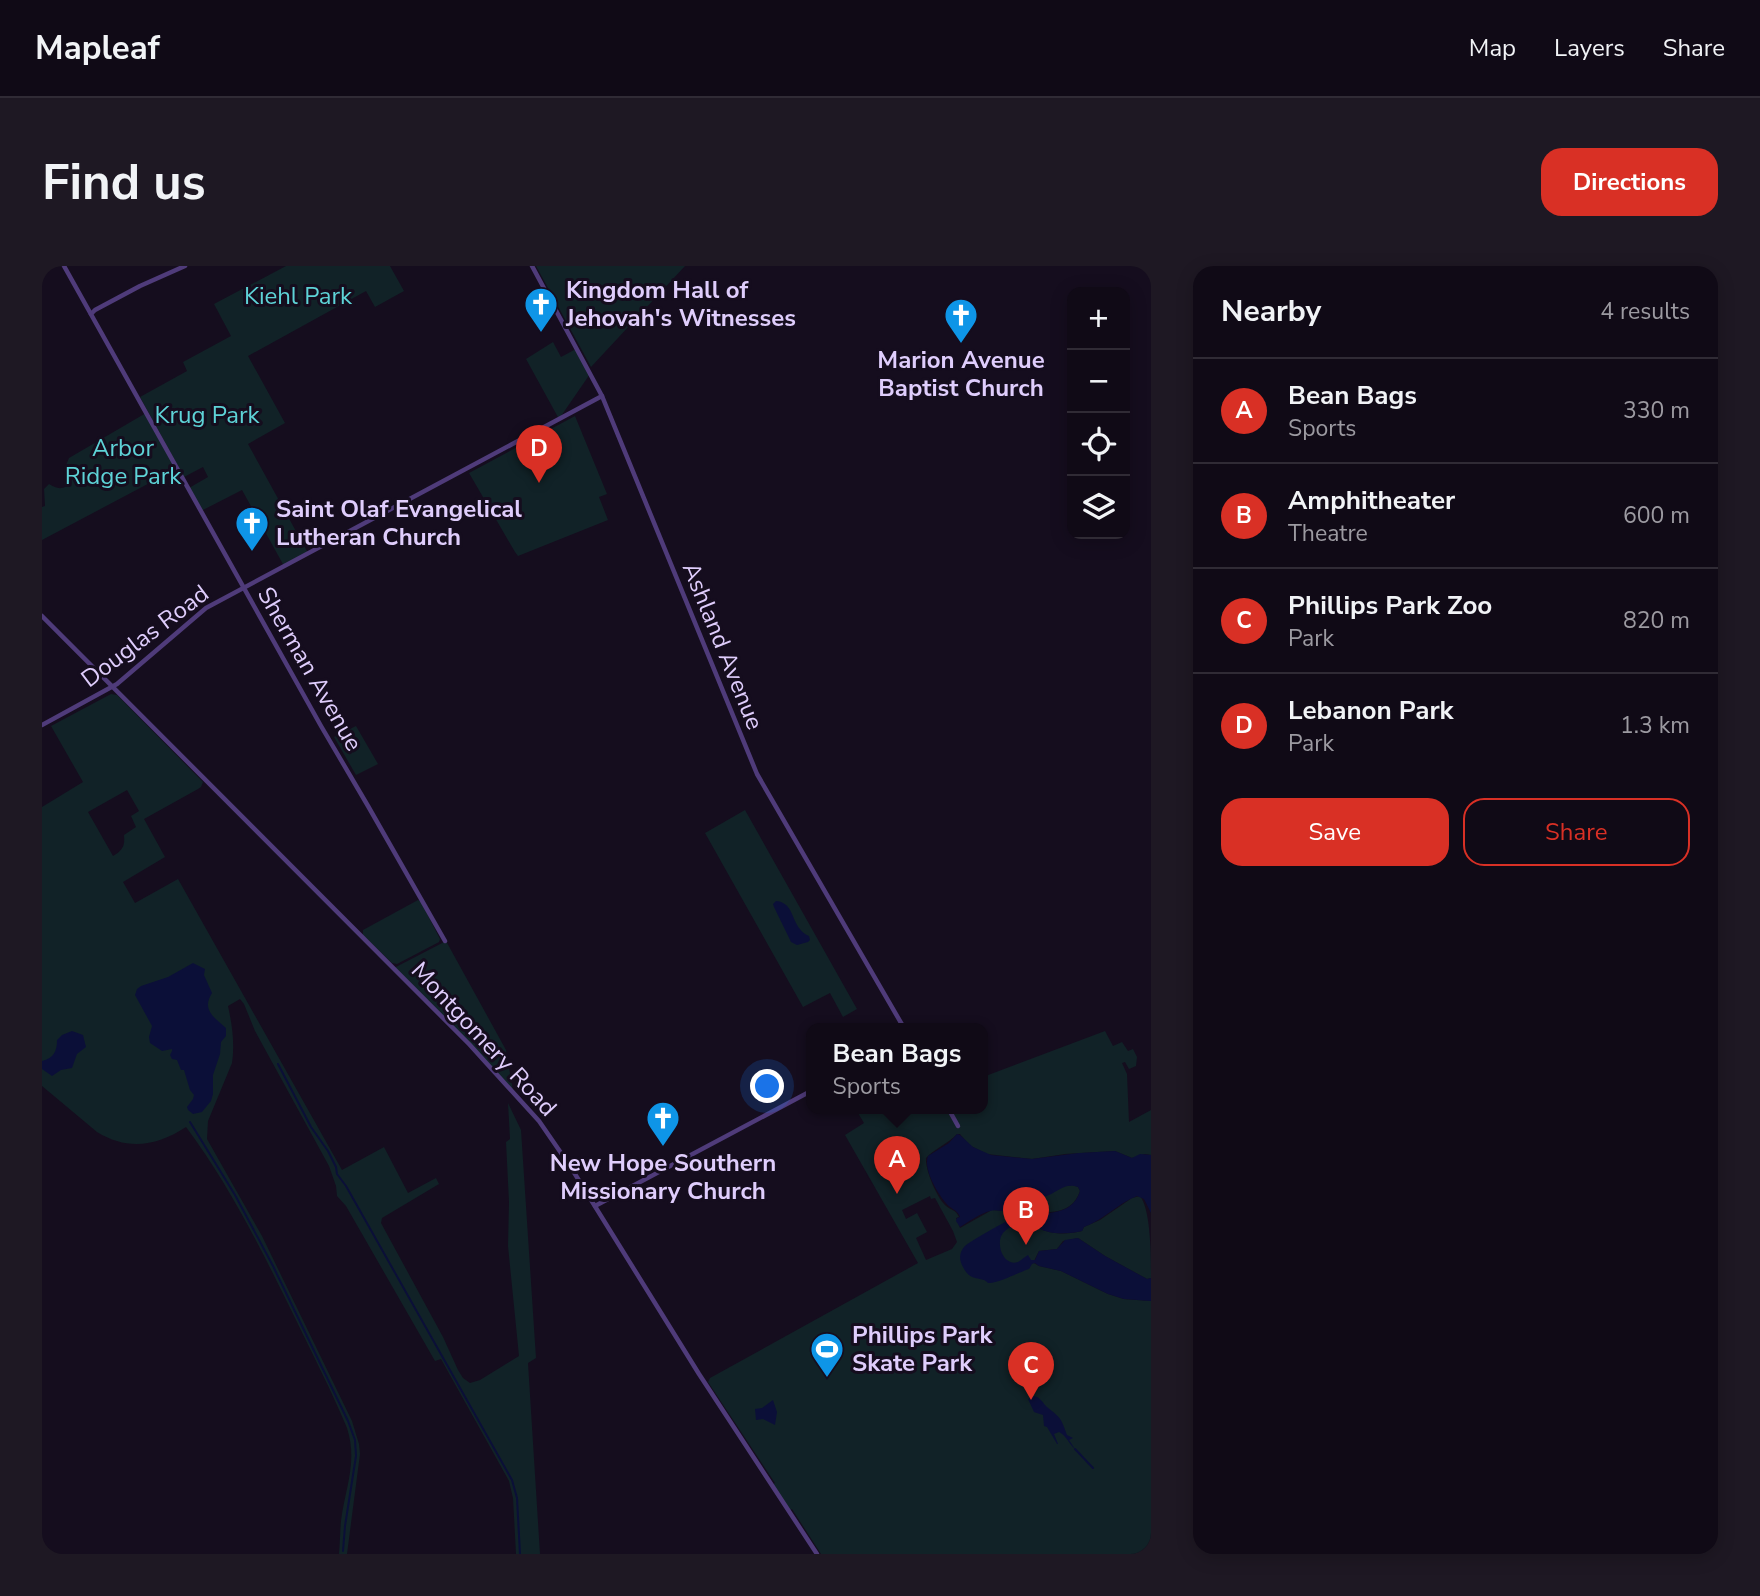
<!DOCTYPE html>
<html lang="en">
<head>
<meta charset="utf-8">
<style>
  :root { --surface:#100a16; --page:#1e1823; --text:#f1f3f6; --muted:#9c9aa1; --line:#302b35; --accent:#d93025 }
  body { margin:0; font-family:"Nunito Sans",sans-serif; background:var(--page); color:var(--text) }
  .controls { position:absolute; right:21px; top:21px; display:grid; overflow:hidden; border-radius:14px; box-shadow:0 4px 18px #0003 }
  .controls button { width:63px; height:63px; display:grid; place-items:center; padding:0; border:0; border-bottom:2px solid var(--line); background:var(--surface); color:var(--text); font:35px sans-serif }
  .you { position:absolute; left:726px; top:821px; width:24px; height:24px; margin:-18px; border:5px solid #fff; border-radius:50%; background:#1a73e8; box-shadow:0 0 0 10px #1a73e833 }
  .badge { display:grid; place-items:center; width:46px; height:46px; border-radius:50%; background:var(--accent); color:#fff; font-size:23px; font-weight:700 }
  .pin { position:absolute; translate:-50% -58px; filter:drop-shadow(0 2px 4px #0008) }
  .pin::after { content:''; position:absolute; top:37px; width:24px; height:21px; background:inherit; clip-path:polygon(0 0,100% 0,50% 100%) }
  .popup { position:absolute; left:764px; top:757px; width:182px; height:91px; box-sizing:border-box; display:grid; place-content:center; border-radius:14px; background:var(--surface); filter:drop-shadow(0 2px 5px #0005); font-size:23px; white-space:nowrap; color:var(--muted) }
  .popup b { font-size:26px; color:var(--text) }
  .popup::after { content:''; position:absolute; left:50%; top:100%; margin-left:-14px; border:14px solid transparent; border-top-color:var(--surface) }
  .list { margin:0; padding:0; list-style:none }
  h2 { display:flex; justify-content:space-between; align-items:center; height:91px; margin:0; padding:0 28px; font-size:30px }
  h2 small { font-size:23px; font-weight:400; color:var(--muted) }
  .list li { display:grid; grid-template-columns:46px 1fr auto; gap:21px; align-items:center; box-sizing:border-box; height:105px; padding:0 28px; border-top:2px solid var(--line) }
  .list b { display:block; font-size:26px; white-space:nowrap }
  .list p { margin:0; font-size:23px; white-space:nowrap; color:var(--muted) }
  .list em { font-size:23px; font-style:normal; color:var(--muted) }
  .actions { display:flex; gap:14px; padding:21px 28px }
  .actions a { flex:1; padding:16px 0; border:2px solid var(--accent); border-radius:21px; text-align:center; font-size:24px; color:var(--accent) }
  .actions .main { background:var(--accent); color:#fff }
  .icon { flex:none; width:38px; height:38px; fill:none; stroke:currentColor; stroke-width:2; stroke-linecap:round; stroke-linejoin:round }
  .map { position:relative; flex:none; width:1109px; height:1288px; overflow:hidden; border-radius:21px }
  header { display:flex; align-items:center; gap:42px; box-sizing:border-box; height:98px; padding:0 35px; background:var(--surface); border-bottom:2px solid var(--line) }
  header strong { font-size:33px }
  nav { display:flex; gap:38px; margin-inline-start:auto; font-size:24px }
  .intro { display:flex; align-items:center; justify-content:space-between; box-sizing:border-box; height:168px; padding:0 42px }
  h1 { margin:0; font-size:49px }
  .button { padding:18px 32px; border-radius:21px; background:var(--accent); color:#fff; font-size:24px; font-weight:700 }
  main { display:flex; gap:42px; padding:0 42px }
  aside { flex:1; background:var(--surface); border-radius:21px; box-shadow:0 4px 18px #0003 }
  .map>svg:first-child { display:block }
  .green { fill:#112227; fill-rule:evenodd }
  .water { fill:#0b0f38 }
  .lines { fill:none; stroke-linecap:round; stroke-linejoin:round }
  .stream { stroke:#0b0f38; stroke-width:2 }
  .tertiary { stroke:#4f3b7a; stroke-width:4.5 }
  .labels { text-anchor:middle; stroke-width:6; stroke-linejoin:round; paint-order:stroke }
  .poi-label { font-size:24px; font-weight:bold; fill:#dfcdfc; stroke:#150d1e; text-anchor:start }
  .park-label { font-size:24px; fill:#5ed3d7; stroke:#150d1e }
  .street-label { font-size:24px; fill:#dfcdfc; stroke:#150d1e }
</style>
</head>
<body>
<header>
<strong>Mapleaf</strong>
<nav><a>Map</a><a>Layers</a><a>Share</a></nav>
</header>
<div class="intro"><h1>Find us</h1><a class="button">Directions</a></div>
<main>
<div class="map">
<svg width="1109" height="1288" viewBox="0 0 1109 1288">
  <rect width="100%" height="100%" fill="#150d1e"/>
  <g class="green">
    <polygon points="244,0 348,0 362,25 333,41 324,25 206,90 243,157 206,178 266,287 242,300 200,224 159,245 147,222 166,211 161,201 142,211 98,131 145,105 141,96 189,70 172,38"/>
    <polygon points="494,0 643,0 549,101"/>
    <polygon points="511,76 519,91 534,83 548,108 517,153 484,93"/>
    <path d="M 104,147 L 134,203 L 0,274 L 0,241 L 3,240 L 2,223 L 7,218 C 14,222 18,224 25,220 L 22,204 L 27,192 Z"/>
    <polygon points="533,150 565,228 557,231 566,254 476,290 473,286 427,207"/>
    <path d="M 69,428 L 75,429 L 161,516 L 159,521 L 156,523 L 102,553 L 123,591 L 81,616 L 93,637 L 136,613 L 300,904 L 342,881 L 366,927 L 394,912 L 397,918 L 340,952 L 339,957 L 401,1071 L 416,1104 L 421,1112 L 428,1117 L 438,1114 L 477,1090 L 466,980 L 467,936 L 464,876 L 468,873 L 466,837 L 479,864 L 494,1092 L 486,1097 L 498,1288 L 474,1288 L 471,1232 L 467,1215 L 399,1093 L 393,1095 L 304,940 L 295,930 L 294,920 L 287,900 L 213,765 L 202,738 L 198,733 L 186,740 C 190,758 193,778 190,797 L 166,855 L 165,873 L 220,970 L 310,1155 L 317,1178 L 318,1188 L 305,1288 L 297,1288 C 298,1277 298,1266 299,1255 C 303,1222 316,1196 305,1162 C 290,1126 272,1091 255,1056 C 222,989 189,921 144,861 C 115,880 86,885 55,866 L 0,820 L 0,541 L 41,516 L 9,460 ZM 85,524 L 97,545 L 89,550 L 94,561 L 82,569 C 83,580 81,584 71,590 L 46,546 Z"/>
    <polygon points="314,460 336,498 314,509 292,471"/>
    <polygon points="703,544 815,743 801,751 788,727 761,741 663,567"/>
    <polygon points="376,634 379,636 398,673 397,676 355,698 350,697 321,669 321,664"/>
    <polygon points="404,675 464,784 471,825 352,702"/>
    <path d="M 1063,765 L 1071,780 L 1080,776 L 1086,785 L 1091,783 L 1095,791 L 1094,800 L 1087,803 L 1083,796 L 1080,797 L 1085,808 L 1087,856 L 1109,844 L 1109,889 L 1103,888 L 1090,892 L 1073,885 L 1023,888 L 990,893 L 945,888 L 927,879 L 918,868 L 915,868 C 906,878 893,882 884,892 C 883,904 895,932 904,940 C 910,945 913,943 917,951 L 914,952 L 918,962 L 950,944 L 963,945 L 984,927 L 991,927 L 998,931 L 1022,920 L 1031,919 L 1036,921 L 1038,925 C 1029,951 1006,944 986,949 C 993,969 1022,970 1040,965 L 1042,961 L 1058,954 L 1090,932 L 1098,930 C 1109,944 1109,990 1109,1012 L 1105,1013 L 1063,990 L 1036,972 L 1021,975 L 1015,983 L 997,985 L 992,995 L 992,997 L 997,1000 L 1019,1005 L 1066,1028 L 1082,1033 L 1109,1035 L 1109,1288 L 779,1288 L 750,1243 L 748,1244 L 730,1219 L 733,1217 L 666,1116 L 668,1112 L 876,997 L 803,869 L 822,857 L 813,842 L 941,842 L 941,811 ZM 888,930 L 889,933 L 893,932 L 911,965 L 915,976 L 910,983 L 884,994 L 874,972 L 885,966 L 875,947 L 864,953 L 860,944 Z"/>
  </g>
  <g class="water">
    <path d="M 734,635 C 755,637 747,661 767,670 L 768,674 L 766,676 L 755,679 L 749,676 L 732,641 L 731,638 Z"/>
    <path d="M 151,697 L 163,703 L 162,709 L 170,727 C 159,744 173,752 184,762 L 184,770 L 179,776 L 178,788 L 171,809 L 171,828 L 169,835 L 160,846 L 151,848 L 146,844 L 145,841 L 151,833 L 152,829 L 148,824 L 142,804 L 139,804 L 135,794 L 130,793 L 128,789 L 130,785 L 130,783 L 120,785 L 108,777 L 107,771 L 110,760 L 93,729 L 95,723 L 99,720 L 126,711 Z"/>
    <path d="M 30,765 L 41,769 L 44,781 L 35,788 L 30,802 L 19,804 L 10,810 L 0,803 L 0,795 C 12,792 15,785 15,774 L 20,769 Z"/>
    <path d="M 915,868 L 918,869 L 931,881 L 949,889 L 990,893 L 1037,887 L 1073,885 L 1090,892 L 1098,888 L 1109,889 L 1109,947 L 1102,933 L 1095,930 C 1075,938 1063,953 1042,961 L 1040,965 C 1027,968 1008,969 996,962 C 993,960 990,956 987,954 C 979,956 967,960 961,967 C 953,977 961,1001 976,996 C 980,994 982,991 986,989 L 989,994 L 993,994 L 997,985 L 1015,983 L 1023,974 L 1036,972 L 1063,990 L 1105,1013 L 1109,1012 L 1109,1035 L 1082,1033 L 1066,1028 L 1019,1005 L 997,1000 L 993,997 L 990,998 L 987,1003 C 977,1006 956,1018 946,1017 C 945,1016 944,1015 942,1014 C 932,1011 927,1013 921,1001 C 917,994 917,987 922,981 C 926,976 973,950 978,949 C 1000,946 1030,952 1038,925 L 1036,921 C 1022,916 1015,927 1002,931 L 987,926 C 978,931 976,942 966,945 C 960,946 954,943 948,945 C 939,947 926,956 918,961 L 914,955 L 915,952 L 918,951 C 915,943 908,943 903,936 C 895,926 881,903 886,890 L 907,877 Z"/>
    <path d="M 992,1130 C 999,1132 1000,1136 1005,1141 C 1019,1152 1019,1152 1025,1169 L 1031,1172 L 1027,1174 L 1033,1183 C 1027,1178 1024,1169 1017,1166 L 1012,1168 L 1016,1178 L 1015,1178 L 1005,1161 L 1002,1160 L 1001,1149 L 992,1146 L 986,1133 Z"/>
    <polygon points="731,1134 735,1146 733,1159 721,1153 714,1154 713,1143 720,1142"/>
  </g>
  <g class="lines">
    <g class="stream">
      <polyline points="236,798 269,861 286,885 294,901 295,908 304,920 470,1214 475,1232 478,1288"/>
      <polyline points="148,856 193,929 231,1000 306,1155 313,1174 314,1190 303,1260 301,1285"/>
      <polyline points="1033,1183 1051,1202"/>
    </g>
    <g class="tertiary">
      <polyline points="22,0 279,460 326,540 403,675"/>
      <polyline points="490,0 560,130 715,508 862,762"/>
      <polyline points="49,48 53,44 98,20 143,0"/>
      <polyline points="0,350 427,778 497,855 528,900 657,1108 775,1288"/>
      <polyline points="0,459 75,418 164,342 560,130"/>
      <polyline points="906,842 916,860"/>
      <polyline points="553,940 769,825"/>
    </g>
  </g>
  <defs>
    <symbol id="church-pin" viewBox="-11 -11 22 30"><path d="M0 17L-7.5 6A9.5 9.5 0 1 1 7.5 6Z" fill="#0e95e7" stroke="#150d1e"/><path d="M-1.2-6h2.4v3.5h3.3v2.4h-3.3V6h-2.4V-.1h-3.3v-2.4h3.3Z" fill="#fff"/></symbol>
    <symbol id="stadium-pin" viewBox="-11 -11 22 30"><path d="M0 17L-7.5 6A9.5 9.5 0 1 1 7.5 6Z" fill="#0e95e7" stroke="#150d1e"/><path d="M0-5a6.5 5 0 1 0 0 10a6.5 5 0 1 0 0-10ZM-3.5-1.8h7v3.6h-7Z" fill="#fff"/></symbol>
  </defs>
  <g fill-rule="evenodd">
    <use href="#church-pin" x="480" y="19" width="38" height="52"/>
    <use href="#church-pin" x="900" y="30" width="38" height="52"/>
    <use href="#church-pin" x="191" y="238" width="38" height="52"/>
    <use href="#church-pin" x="602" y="833" width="38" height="52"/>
    <use href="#stadium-pin" x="766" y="1064" width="38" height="52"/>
  </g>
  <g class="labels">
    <g class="poi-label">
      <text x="524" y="32">Kingdom Hall of<tspan x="524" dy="28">Jehovah's Witnesses</tspan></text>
      <text x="919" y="102" text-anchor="middle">Marion Avenue<tspan x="919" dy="28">Baptist Church</tspan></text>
      <text x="234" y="251">Saint Olaf Evangelical<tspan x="234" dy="28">Lutheran Church</tspan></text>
      <text x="621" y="905" text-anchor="middle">New Hope Southern<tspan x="621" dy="28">Missionary Church</tspan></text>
      <text x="810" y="1077">Phillips Park<tspan x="810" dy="28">Skate Park</tspan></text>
    </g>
    <g class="park-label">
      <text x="256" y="38">Kiehl Park</text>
      <text x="165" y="157">Krug Park</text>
      <text x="81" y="190">Arbor<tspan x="81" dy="28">Ridge Park</tspan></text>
    </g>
    <g class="street-label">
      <text transform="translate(103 370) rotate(-37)" y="8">Douglas Road</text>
      <text transform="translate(681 380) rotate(68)" y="8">Ashland Avenue</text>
      <text transform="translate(268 403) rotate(60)" y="8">Sherman Avenue</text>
      <text transform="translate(442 773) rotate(47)" y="8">Montgomery Road</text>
    </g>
  </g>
</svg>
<div class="controls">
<button>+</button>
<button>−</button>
<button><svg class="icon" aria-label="locate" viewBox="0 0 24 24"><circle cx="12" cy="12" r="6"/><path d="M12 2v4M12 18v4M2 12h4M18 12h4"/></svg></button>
<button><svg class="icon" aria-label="layers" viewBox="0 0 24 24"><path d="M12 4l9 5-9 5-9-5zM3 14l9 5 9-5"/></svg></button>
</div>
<div class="you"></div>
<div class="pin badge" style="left:855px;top:928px">A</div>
<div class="popup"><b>Bean Bags</b>Sports</div>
<div class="pin badge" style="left:984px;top:979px">B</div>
<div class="pin badge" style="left:989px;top:1134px">C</div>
<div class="pin badge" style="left:497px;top:217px">D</div>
</div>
<aside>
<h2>Nearby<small>4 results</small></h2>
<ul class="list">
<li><span class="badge">A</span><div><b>Bean Bags</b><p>Sports</p></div><em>330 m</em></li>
<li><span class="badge">B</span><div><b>Amphitheater</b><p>Theatre</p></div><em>600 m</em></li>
<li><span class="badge">C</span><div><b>Phillips Park Zoo</b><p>Park</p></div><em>820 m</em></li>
<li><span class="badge">D</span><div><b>Lebanon Park</b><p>Park</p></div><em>1.3 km</em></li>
</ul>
<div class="actions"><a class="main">Save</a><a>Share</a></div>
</aside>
</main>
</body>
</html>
